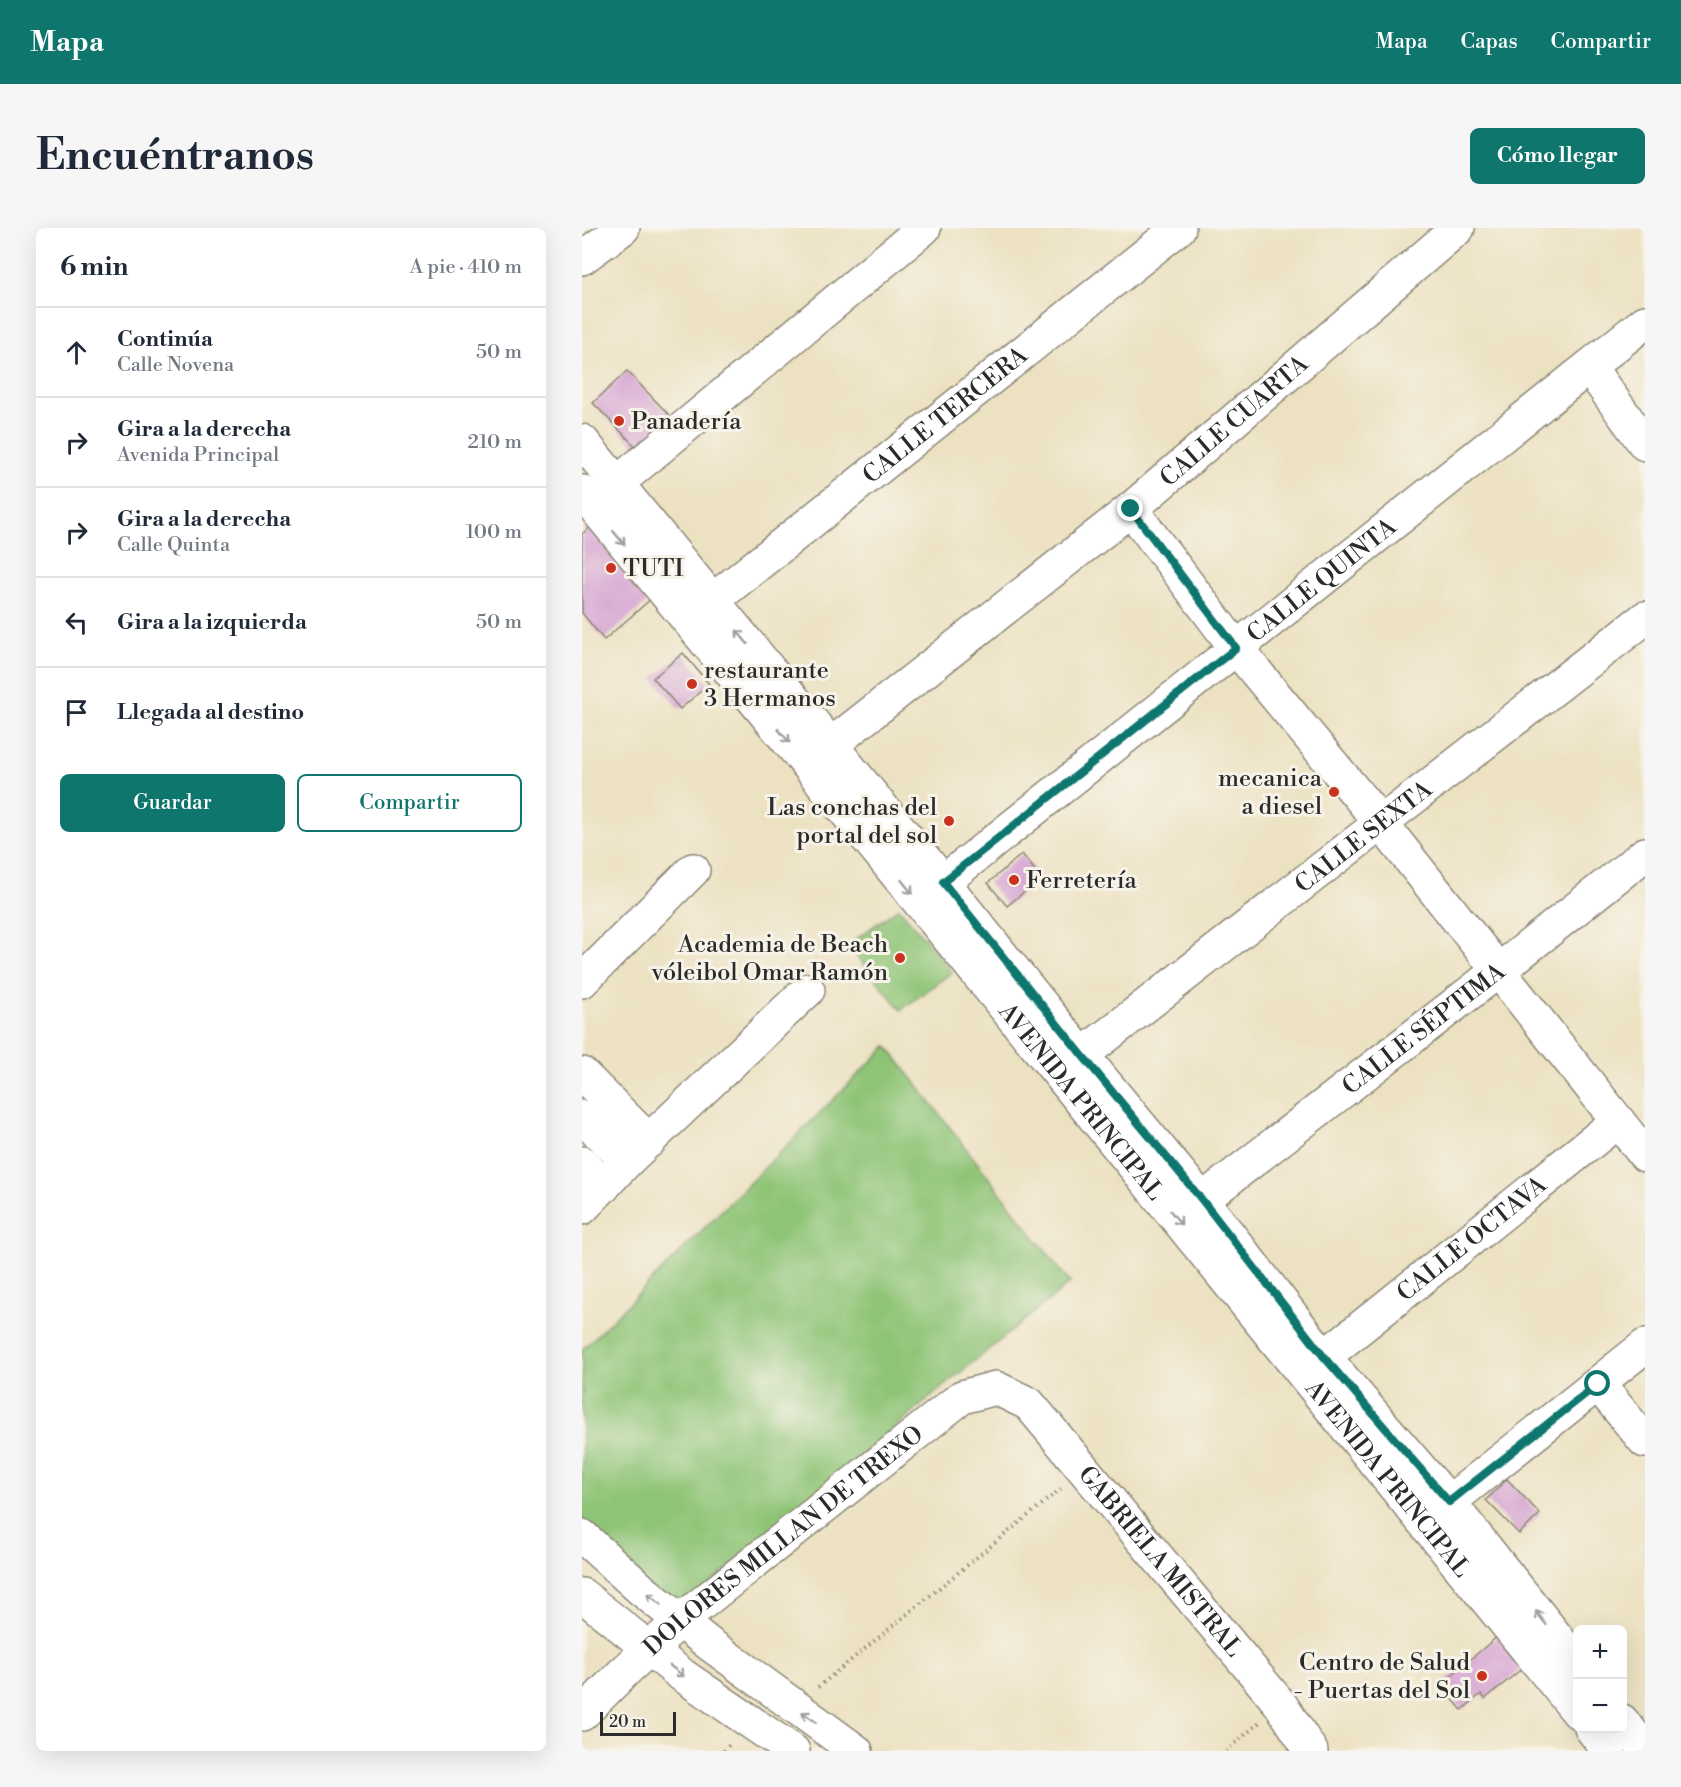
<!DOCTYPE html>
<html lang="es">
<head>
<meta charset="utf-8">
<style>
  :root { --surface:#fff; --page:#f6f6f7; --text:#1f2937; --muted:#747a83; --line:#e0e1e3; --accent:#0f766e }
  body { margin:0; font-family:"Libre Bodoni",serif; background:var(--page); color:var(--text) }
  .controls { position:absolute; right:18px; bottom:18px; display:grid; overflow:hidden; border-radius:9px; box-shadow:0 6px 24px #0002 }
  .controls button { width:54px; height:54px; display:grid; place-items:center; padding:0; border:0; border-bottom:2px solid var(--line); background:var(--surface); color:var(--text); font:30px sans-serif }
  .scale { position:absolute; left:18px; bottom:15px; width:76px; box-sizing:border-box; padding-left:6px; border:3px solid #2b2b2b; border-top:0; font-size:16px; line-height:21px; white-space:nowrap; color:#2b2b2b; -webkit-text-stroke:4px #f7f3e8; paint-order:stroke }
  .stop { position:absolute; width:18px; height:18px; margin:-14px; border:4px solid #0f766e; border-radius:50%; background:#fff }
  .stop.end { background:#0f766e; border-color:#fff; box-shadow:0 2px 6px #0008 }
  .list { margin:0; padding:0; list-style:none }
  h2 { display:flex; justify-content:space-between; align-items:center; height:78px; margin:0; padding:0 24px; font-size:26px }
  h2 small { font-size:20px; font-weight:400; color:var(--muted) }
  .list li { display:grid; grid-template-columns:39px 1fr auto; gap:18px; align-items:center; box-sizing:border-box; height:90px; padding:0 24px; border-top:2px solid var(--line) }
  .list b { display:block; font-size:22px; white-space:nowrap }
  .list p { margin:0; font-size:20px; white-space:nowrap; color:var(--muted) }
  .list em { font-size:20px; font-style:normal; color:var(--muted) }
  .actions { display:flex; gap:12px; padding:18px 24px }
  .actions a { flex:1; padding:14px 0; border:2px solid var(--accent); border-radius:9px; text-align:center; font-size:21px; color:var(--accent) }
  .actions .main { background:var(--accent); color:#fff }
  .icon { flex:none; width:33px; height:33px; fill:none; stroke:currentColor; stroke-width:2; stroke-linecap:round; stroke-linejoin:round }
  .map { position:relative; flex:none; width:1063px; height:1523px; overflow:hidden; border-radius:9px }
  header { display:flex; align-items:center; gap:36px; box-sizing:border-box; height:84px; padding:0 30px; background:var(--accent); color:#fff }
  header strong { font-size:28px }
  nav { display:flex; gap:33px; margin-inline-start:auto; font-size:21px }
  .intro { display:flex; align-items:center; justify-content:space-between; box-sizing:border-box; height:144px; padding:0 36px }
  h1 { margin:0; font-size:42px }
  .button { padding:15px 27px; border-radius:9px; background:var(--accent); color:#fff; font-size:21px; font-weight:700 }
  main { display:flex; gap:36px; padding:0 36px }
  aside { flex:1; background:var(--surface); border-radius:9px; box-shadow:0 6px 24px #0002 }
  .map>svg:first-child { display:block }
  .green { fill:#8ec476; stroke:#5c7850; stroke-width:1.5 }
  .building { fill:#d39ed0 }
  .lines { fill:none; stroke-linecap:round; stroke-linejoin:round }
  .minor-casing { stroke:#8c8676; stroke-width:36 }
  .path { stroke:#8c8676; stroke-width:4; stroke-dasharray:1.5 4.5; stroke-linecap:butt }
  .minor { stroke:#fff; stroke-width:33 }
  .oneway { stroke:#a0a0a0 }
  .route { stroke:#0f766e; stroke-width:8 }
  .poi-dot { fill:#c8321e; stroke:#f7f3e8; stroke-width:2 }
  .labels { text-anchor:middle; stroke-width:6; stroke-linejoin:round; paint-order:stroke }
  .street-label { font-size:24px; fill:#2b2b2b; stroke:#f7f3e8 }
  .poi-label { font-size:24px; fill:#2b2b2b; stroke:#f7f3e8; text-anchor:start }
</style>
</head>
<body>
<header>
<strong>Mapa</strong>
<nav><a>Mapa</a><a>Capas</a><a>Compartir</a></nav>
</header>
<div class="intro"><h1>Encuéntranos</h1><a class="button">Cómo llegar</a></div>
<main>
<aside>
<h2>6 min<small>A pie · 410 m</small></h2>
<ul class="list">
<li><svg class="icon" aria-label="ahead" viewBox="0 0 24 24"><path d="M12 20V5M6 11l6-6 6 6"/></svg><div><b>Continúa</b><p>Calle Novena</p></div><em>50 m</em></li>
<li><svg class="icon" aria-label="right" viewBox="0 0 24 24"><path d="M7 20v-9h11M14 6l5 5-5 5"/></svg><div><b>Gira a la derecha</b><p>Avenida Principal</p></div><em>210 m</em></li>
<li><svg class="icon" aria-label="right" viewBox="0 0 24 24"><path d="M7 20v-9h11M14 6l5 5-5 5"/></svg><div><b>Gira a la derecha</b><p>Calle Quinta</p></div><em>100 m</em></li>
<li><svg class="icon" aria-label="left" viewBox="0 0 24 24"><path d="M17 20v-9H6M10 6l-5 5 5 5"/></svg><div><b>Gira a la izquierda</b></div><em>50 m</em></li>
<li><svg class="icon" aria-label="arrive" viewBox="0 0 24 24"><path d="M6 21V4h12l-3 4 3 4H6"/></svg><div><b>Llegada al destino</b></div></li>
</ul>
<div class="actions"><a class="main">Guardar</a><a>Compartir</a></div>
</aside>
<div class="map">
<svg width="1063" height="1523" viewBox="0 0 1063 1523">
  <rect width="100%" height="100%" fill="#f7f3e8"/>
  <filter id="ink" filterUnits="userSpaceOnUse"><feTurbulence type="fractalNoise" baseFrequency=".0167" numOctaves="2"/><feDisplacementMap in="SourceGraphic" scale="12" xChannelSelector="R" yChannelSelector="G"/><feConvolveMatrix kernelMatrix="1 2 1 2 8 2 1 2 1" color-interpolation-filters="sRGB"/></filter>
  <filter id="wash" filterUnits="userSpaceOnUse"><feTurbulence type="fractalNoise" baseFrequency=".008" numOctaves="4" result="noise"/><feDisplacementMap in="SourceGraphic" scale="24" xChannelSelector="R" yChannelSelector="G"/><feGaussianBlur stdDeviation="1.35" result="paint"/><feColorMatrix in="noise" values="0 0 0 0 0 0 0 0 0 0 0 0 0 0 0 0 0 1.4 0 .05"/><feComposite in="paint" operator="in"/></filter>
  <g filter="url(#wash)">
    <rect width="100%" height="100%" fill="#ece1c1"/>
    <g class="green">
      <polygon points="317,680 370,744 319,782 266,717"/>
      <polygon points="305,818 488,1055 363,1157 81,1395 0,1313 0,1122"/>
    </g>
    <g id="blocks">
      <g class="building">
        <polygon points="45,143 89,189 56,221 11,175"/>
        <polygon points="13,295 78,363 22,412 0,385 0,306"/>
        <polygon points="101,425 127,456 98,481 71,450"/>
        <polygon points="440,626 459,650 425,678 406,655"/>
        <polygon points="925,1251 958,1286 937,1306 904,1272"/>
        <polygon points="916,1408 942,1439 903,1471 899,1466 880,1482 858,1457"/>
      </g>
    </g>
  </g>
  <g filter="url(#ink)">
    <use href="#blocks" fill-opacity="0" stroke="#8c8676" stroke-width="1.5"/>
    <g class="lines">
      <defs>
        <g id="minor">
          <polyline points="0,30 41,0"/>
          <polyline points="1007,139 1063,216"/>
          <polyline points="0,213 361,654 500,827 620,972 742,1129 867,1274 996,1436"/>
          <polyline points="34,256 342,0"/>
          <path id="s1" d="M 0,264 L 225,536 L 996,1484"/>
          <polyline points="549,281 654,420 799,595 1063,927"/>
          <path id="s2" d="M 130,373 L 597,0"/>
          <path id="s3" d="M 231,531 L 549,281 L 876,0"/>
          <path id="s4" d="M 361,654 L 1063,94"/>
          <polyline points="0,753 111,642"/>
          <path id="s5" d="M 500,827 L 1063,390"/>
          <polyline points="0,846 67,913"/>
          <polyline points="0,889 45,933"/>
          <polyline points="0,935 22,958"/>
          <path id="s6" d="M 620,972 L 916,743 L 1063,626"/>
          <polyline points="0,980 45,933 226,762"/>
          <path id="s7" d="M 742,1129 L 1036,893"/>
          <polyline points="1016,1156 1063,1213"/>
          <polyline points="867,1274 1063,1118"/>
          <polyline points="0,1308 60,1362 126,1415 274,1523"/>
          <polyline points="0,1367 100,1447 211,1523"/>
          <path id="s8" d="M 0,1486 L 43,1443 L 99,1392 L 380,1169 L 414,1160 L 447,1176 L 699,1477 L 729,1523"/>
          <polyline points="1040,1493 1063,1521"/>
          <polyline points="1009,1500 1027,1523"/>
        </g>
      </defs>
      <use href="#minor" class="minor-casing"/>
      <g class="path">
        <polyline points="236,1459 481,1259"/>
        <polyline points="142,1523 149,1514"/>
        <polyline points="644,1523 678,1494"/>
      </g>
      <use href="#minor" class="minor"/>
    </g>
    <defs><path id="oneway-shaft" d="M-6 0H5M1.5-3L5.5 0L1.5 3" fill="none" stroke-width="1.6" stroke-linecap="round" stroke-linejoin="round" transform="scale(1.5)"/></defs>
    <g class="oneway">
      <use href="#oneway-shaft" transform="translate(37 310) rotate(50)"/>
      <use href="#oneway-shaft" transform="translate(160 409) rotate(-130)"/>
      <use href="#oneway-shaft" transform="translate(202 508) rotate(50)"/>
      <use href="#oneway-shaft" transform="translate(325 659) rotate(51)"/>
      <use href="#oneway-shaft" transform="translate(594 990) rotate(51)"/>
      <use href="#oneway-shaft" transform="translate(72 1371) rotate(-142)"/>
      <use href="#oneway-shaft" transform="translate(959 1390) rotate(-128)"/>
      <use href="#oneway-shaft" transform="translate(95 1443) rotate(38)"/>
      <use href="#oneway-shaft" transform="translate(227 1489) rotate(-145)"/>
    </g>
  </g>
  <g class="lines" filter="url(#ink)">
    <polyline class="route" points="549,281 654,420 361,654 500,827 620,972 742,1129 867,1274 1016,1156"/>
  </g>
  <g class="poi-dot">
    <circle cx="37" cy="193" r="6"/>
    <circle cx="29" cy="340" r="6"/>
    <circle cx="110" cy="456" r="6"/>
    <circle cx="752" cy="564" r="6"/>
    <circle cx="367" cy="593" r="6"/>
    <circle cx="432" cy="652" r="6"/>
    <circle cx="318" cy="730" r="6"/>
    <circle cx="900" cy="1448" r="6"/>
  </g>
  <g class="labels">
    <g class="street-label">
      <text dy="8" stroke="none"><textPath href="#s2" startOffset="298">CALLE TERCERA</textPath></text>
      <text dy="8" stroke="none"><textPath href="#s3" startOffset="540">CALLE CUARTA</textPath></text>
      <text dy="8" stroke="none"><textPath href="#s4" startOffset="484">CALLE QUINTA</textPath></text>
      <text dy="8" stroke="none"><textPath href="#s5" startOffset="356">CALLE SEXTA</textPath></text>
      <text dy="8" stroke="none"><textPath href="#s6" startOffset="280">CALLE SÉPTIMA</textPath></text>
      <text dy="8" stroke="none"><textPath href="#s1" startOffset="788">AVENIDA PRINCIPAL</textPath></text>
      <text dy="8" stroke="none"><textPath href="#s7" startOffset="189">CALLE OCTAVA</textPath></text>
      <text dy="8" stroke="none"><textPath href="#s1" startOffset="1274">AVENIDA PRINCIPAL</textPath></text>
      <text dy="8" stroke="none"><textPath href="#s8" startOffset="266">DOLORES MILLAN DE TREXO</textPath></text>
      <text dy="8" stroke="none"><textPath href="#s8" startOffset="772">GABRIELA MISTRAL</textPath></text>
    </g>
    <g class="poi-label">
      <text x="49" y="201">Panadería</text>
      <text x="41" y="348">TUTI</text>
      <text x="122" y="450">restaurante<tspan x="122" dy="28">3 Hermanos</tspan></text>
      <text x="740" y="558" text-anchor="end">mecanica<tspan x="740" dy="28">a diesel</tspan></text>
      <text x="355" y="587" text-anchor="end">Las conchas del<tspan x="355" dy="28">portal del sol</tspan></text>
      <text x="444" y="660">Ferretería</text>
      <text x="306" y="724" text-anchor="end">Academia de Beach<tspan x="306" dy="28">vóleibol Omar Ramón</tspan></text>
      <text x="888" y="1442" text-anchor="end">Centro de Salud<tspan x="888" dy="28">- Puertas del Sol</tspan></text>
    </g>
  </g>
</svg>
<div class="controls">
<button>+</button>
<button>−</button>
</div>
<div class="scale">20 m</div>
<div class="stop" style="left:1016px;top:1156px"></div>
<div class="stop end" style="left:549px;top:281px"></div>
</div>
</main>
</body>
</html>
